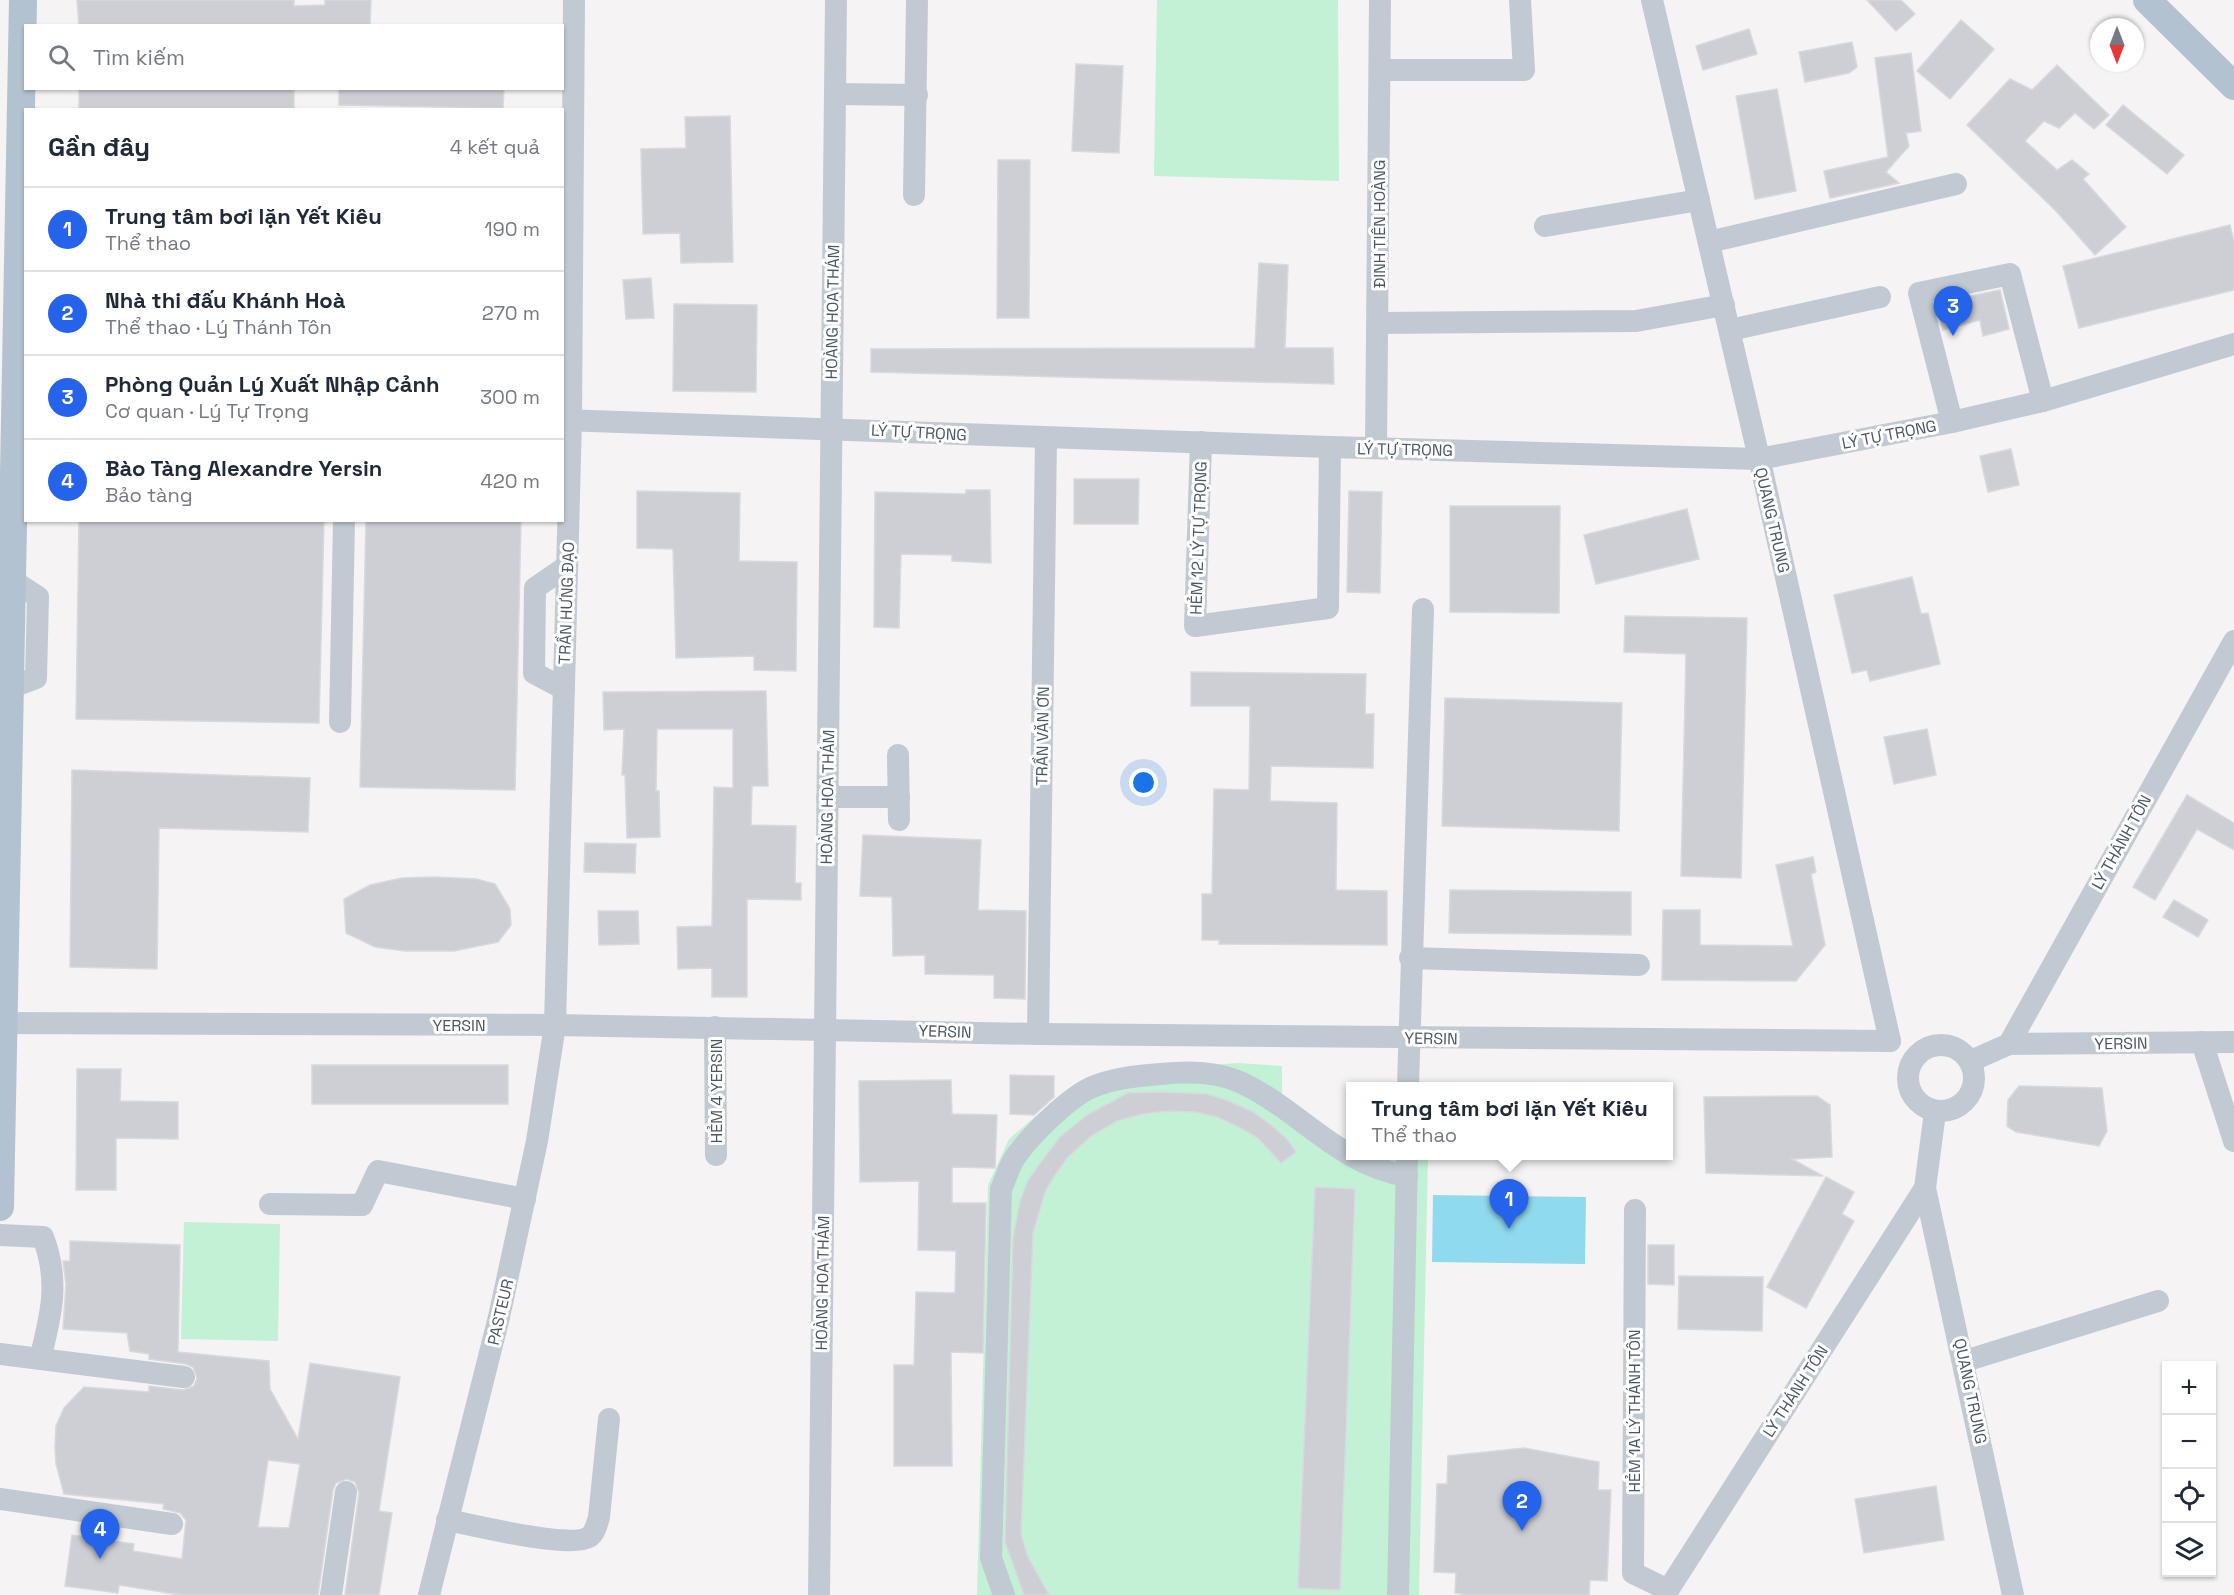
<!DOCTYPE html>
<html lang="vi">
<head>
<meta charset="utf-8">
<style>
  :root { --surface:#fff; --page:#f2f2f3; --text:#1f2937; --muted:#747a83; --line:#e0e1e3; --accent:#2563eb }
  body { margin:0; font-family:"Space Grotesk",sans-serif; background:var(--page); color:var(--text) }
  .controls { position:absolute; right:18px; bottom:18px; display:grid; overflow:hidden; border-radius:0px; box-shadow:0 2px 4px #0004 }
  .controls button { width:54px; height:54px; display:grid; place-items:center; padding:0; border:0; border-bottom:2px solid var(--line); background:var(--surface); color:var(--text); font:30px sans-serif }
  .compass { position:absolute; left:2090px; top:18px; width:54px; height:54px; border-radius:50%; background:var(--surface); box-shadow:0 2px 4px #0004; rotate:180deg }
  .you { position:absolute; left:1144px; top:783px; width:21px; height:21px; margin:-15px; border:4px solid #fff; border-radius:50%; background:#1a73e8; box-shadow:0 0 0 9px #1a73e833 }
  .badge { display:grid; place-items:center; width:39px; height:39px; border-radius:50%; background:var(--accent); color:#fff; font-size:20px; font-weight:700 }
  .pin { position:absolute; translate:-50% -50px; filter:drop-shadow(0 2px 3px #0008) }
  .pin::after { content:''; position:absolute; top:32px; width:21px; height:18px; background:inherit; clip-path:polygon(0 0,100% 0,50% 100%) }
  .popup { position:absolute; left:1346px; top:1082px; width:327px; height:78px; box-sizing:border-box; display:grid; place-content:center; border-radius:0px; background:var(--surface); filter:drop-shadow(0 2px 4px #0005); font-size:20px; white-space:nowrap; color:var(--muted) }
  .popup b { font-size:22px; color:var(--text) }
  .popup::after { content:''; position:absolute; left:50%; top:100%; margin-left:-12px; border:12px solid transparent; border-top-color:var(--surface) }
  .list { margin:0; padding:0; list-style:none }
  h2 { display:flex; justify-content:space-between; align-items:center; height:78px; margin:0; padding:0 24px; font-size:26px }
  h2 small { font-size:20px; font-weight:400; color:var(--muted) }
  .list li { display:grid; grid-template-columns:39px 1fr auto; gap:18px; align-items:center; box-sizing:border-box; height:84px; padding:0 24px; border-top:2px solid var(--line) }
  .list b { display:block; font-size:22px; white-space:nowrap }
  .list p { margin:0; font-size:20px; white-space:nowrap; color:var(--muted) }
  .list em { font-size:20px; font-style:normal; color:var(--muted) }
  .icon { flex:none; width:33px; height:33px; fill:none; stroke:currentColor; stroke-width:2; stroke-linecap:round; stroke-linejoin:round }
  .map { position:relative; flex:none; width:2234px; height:1595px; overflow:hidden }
  .search { position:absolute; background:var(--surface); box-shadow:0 2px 4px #0004; left:24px; top:24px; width:540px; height:66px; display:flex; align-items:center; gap:15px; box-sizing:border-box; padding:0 21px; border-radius:0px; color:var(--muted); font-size:22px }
  .panel { position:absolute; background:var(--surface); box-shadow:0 2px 4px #0004; left:24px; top:108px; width:540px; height:414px; border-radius:0px }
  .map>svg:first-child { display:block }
  .green { fill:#c3f1d5 }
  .water { fill:#90daee }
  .building { fill:#cdcfd5; stroke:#d7d9de; stroke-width:1.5; fill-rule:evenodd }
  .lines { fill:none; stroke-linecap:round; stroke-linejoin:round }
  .minor { stroke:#c1cad2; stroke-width:22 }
  .major { stroke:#b3c2d1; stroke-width:28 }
  .labels { text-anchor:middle; stroke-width:6; stroke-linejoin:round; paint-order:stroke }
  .street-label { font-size:16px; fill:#4a5661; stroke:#fff }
</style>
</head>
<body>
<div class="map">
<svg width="2234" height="1595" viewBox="0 0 2234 1595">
  <rect width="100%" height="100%" fill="#f5f3f3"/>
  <g class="green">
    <polygon points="1157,0 1338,0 1339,181 1154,176"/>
    <polygon points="1238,1063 1282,1066 1282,1119 1350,1156 1428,1156 1419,1595 977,1595 988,1185 1009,1139 1064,1092 1139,1070"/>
    <polygon points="184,1222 280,1224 278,1341 181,1339"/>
  </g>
  <polygon class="water" points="1433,1195 1586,1197 1585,1264 1432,1262"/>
  <g class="building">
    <polygon points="77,0 294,0 294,6 325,5 325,0 371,0 370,26 79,26"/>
    <polygon points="1867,0 1901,0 1915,14 1896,31"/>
    <polygon points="1961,20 1994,49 1950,99 1917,71"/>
    <polygon points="1749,29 1757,54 1703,70 1696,46"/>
    <polygon points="1852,42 1857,67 1849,73 1805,82 1799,52"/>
    <polygon points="1911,53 1921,131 1906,133 1909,146 1886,172 1899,183 1830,198 1824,171 1888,157 1875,58"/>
    <polygon points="1076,64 1123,66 1119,153 1072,151"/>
    <polygon points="2057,65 2109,115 2094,129 2075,113 2059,128 2044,121 2025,141 2057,170 2072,160 2089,174 2083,179 2126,227 2095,255 2056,211 1967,125 2010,79 2032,90"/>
    <rect x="79" y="88" width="215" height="22"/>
    <polygon points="339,88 504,88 503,108 339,105"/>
    <polygon points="1777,89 1796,191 1755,199 1736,96"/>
    <polygon points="2123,105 2184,155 2167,174 2106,125"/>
    <polygon points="730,116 733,262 681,263 680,233 643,234 641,149 686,148 685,117"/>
    <polygon points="998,160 1030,160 1029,318 997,318"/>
    <polygon points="2230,225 2234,241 2234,290 2079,328 2063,266"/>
    <polygon points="1259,263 1288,265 1285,348 1333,348 1334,384 871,372 871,349 1255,348"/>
    <polygon points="651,278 654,318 626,319 623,280"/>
    <polygon points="2000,290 2009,329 1983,336 1980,320 1943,330 1936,303"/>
    <polygon points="674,304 757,305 756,392 673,391"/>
    <polygon points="2011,449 2019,485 1988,492 1980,456"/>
    <polygon points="1074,479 1139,479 1138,524 1074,524"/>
    <polygon points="966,490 990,490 991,563 952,561 952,555 901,554 899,628 874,627 875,492 966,494"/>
    <polygon points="637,491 740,493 739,561 797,562 796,671 754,670 754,656 676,658 673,549 637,548"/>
    <polygon points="1349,491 1382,492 1380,593 1347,592"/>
    <polygon points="1450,506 1560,506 1559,613 1450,612"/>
    <polygon points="1687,509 1699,559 1596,584 1584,535"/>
    <polygon points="79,520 324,520 319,723 76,719"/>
    <polygon points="366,520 521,520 515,790 360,787"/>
    <polygon points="1912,577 1921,614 1928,613 1940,664 1870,681 1867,670 1852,673 1834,595"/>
    <polygon points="1625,616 1747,618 1741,878 1681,876 1686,654 1624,652"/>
    <polygon points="1191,672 1366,674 1365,714 1374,714 1373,768 1271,766 1270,801 1337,803 1336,890 1387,891 1387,945 1219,944 1219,940 1202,940 1202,894 1212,894 1214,789 1249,790 1250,706 1191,706"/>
    <polygon points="766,691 768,786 752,786 751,825 796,826 795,883 801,883 801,900 747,899 747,997 712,997 712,968 678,969 677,927 712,926 714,787 733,788 733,729 657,729 656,791 659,791 660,837 627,838 625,775 622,775 624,729 604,730 603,692"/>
    <polygon points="1445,698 1622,703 1619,831 1442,826"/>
    <polygon points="1927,729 1936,775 1894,784 1884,737"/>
    <polygon points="72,770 310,778 308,832 159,828 157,969 70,967"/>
    <polygon points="2187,795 2234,823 2234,850 2197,829 2155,900 2133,887"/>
    <polygon points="863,835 981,840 978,910 1026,911 1025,999 994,998 994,975 925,974 925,955 893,956 892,897 860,896"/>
    <polygon points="585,843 636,844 635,873 584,872"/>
    <polygon points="1813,857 1816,872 1811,874 1825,945 1796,981 1662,980 1663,910 1700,910 1700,945 1793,946 1776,865"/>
    <polygon points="434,877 476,879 495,884 510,909 511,925 498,942 454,951 405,951 375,947 346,933 344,899 370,885 402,878"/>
    <polygon points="1450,890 1631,892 1631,935 1449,933"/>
    <polygon points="2174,900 2208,920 2198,937 2163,917"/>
    <polygon points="598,911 638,911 639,944 599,945"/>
    <rect x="312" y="1065" width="196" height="39"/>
    <polygon points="77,1069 121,1069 120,1101 178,1102 178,1139 116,1138 116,1190 76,1190"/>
    <polygon points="1010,1075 1054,1076 1054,1097 1034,1115 1010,1114"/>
    <polygon points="951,1080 952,1114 997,1115 995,1168 952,1167 952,1203 986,1203 983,1353 951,1352 952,1466 894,1466 894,1365 914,1365 916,1292 955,1293 956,1251 918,1250 919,1181 860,1182 859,1081"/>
    <polygon points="2019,1086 2102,1088 2107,1131 2099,1146 2016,1132 2007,1126 2008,1100"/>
    <polygon points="1161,1092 1207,1094 1229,1101 1253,1112 1272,1126 1287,1139 1296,1152 1281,1163 1258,1138 1239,1127 1217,1117 1196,1112 1169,1111 1142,1114 1117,1121 1091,1136 1068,1157 1055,1175 1045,1192 1033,1233 1021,1533 1027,1555 1049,1595 1024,1595 1005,1542 1013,1238 1020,1201 1028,1180 1044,1158 1060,1137 1087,1115 1128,1093"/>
    <polygon points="1817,1096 1830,1105 1832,1157 1792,1159 1823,1176 1706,1173 1704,1097"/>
    <polygon points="1826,1177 1854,1192 1842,1214 1854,1221 1806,1308 1767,1287"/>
    <polygon points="1315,1187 1355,1189 1340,1590 1298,1588"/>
    <path d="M 70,1241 L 180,1245 L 178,1352 L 269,1361 L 270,1389 L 298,1439 L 310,1363 L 400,1377 L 379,1511 L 392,1513 L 379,1595 L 345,1595 L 359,1493 L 355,1482 L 347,1479 L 336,1483 L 333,1490 L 318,1595 L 181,1595 L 119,1585 L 118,1593 L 65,1586 L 72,1535 L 134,1544 L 133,1551 L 182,1559 L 186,1520 L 180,1513 L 163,1509 L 164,1504 L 64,1494 L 56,1464 L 55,1447 L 56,1426 L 64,1408 L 84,1387 L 149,1392 L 149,1386 L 183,1390 L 194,1386 L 197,1378 L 193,1367 L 186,1364 L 149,1359 L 149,1354 L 130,1351 L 127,1333 L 63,1329 L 66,1284 L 63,1261 L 70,1261 ZM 268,1460 L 300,1464 L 289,1528 L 258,1527 Z"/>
    <polygon points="1648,1245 1674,1245 1674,1285 1648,1284"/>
    <polygon points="1679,1276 1763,1277 1762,1331 1678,1329"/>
    <polygon points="1524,1448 1599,1462 1598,1490 1611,1490 1607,1581 1590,1580 1589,1595 1465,1595 1455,1593 1456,1573 1434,1572 1437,1484 1447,1484 1448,1456"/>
    <polygon points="1936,1486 1944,1540 1864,1553 1855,1499"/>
  </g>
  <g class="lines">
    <g class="minor">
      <polyline points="1652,0 1763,475 1890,1041"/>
      <polyline points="1380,70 1524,70 1520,0"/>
      <polyline points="835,94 917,95"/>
      <polyline points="914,195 917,0"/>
      <polyline points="1545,226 1699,200"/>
      <polyline points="1709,242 1956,184"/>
      <polyline points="1378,323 1636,321 1724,305"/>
      <polyline points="1730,330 1880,297"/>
      <polyline points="562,420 1330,447 1759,459 1952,422 2043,401 2234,344"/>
      <polyline points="1952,422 1919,293 2010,274 2043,401"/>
      <polyline points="1201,442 1195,626 1328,608 1330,447"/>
      <polyline points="1376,447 1380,0"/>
      <polyline points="10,688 36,678 38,597 12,580"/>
      <polyline points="564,689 534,673 535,588 567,566"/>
      <polyline points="340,722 344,520"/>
      <polyline points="898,755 899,820"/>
      <polyline points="827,797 899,797"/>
      <polyline points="1410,958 1639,965"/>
      <polyline points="0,1023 555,1025 1038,1034 1890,1041"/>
      <polyline points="715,1027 716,1155"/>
      <polyline points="1038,1034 1046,438"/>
      <polyline points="2202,1042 2234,1141"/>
      <polyline points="2009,1044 2234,641"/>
      <circle cx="1941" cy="1078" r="33"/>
      <polyline points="1971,1061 2009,1044 2234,1042"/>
      <polyline points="1408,1086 1423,609"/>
      <polyline points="1935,1112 1925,1188 2013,1595"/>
      <polyline points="270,1204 362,1205 378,1171 525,1199"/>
      <polyline points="1635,1210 1633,1573 1668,1590"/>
      <path d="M 0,1235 L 43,1237 C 60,1281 51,1316 40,1359"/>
      <polyline points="0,1354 184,1377"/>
      <polyline points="1965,1361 2158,1301"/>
      <polyline points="0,1499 172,1524"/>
      <path d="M 447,1520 C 472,1525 570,1549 589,1537 C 595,1533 597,1524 599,1517 L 609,1419"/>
      <polyline points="331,1595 346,1492"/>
      <polyline points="429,1595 499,1317 537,1141 555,1025 571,420 574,0"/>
      <polyline points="819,1595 836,0"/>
      <path d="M 1004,1595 L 991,1558 L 1001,1189 C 1006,1179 1009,1165 1016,1156 C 1031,1135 1066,1100 1090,1088 C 1112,1078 1137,1076 1161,1074 C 1188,1071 1217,1071 1242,1083 C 1301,1111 1339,1165 1407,1176"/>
      <polyline points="1398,1595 1407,1156"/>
      <polyline points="1665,1595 1925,1188"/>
    </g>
    <g class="major">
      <polyline points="2147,0 2234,86"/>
      <polyline points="0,1207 23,0"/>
    </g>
  </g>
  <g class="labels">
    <g class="street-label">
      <text transform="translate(1379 224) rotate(-90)" y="6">ĐINH TIÊN HOÀNG</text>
      <text transform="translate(832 312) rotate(-89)" y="6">HOÀNG HOA THÁM</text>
      <text transform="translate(919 432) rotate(3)" y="6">LÝ TỰ TRỌNG</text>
      <text transform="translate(1889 434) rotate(-11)" y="6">LÝ TỰ TRỌNG</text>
      <text transform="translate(1405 449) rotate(1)" y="6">LÝ TỰ TRỌNG</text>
      <text transform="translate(1773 520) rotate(77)" y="6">QUANG TRUNG</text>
      <text transform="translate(1198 538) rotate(-88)" y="6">HẺM 12 LÝ TỰ TRỌNG</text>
      <text transform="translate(566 603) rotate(-88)" y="6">TRẦN HƯNG ĐẠO</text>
      <text transform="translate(1042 736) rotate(-89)" y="6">TRẦN VĂN ƠN</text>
      <text transform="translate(827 797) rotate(-89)" y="6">HOÀNG HOA THÁM</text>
      <text transform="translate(2121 842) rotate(-61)" y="6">LÝ THÁNH TÔN</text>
      <text x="459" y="1031">YERSIN</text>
      <text transform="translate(945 1031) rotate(2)" y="6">YERSIN</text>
      <text transform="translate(1431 1038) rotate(1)" y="6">YERSIN</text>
      <text transform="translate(2121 1043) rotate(-1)" y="6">YERSIN</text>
      <text transform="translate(716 1091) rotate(-90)" y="6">HẺM 4 YERSIN</text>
      <text transform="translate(822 1283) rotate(-89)" y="6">HOÀNG HOA THÁM</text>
      <text transform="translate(500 1312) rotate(-77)" y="6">PASTEUR</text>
      <text transform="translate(1795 1391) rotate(-57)" y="6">LÝ THÁNH TÔN</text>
      <text transform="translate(1971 1391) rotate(78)" y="6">QUANG TRUNG</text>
      <text transform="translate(1634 1411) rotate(-90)" y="6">HẺM 1A LÝ THÁNH TÔN</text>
    </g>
  </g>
</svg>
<div class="controls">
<button>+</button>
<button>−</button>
<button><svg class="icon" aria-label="locate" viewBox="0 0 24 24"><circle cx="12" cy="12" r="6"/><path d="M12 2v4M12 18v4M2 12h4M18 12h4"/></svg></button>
<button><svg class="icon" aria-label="layers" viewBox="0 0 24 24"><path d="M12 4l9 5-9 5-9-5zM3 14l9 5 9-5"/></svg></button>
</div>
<svg class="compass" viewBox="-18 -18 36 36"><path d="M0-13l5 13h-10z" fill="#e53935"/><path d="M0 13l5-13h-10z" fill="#747a83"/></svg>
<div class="you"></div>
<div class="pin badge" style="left:1509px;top:1229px">1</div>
<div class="popup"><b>Trung tâm bơi lặn Yết Kiêu</b>Thể thao</div>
<div class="pin badge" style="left:1522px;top:1531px">2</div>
<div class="pin badge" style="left:1953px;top:336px">3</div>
<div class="pin badge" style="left:100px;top:1559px">4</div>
<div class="search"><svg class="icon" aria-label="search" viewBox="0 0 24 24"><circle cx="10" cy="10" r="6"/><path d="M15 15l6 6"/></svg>Tìm kiếm</div>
<section class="panel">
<h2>Gần đây<small>4 kết quả</small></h2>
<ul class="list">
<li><span class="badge">1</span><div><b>Trung tâm bơi lặn Yết Kiêu</b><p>Thể thao</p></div><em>190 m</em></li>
<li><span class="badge">2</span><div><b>Nhà thi đấu Khánh Hoà</b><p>Thể thao · Lý Thánh Tôn</p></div><em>270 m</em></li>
<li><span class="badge">3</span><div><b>Phòng Quản Lý Xuất Nhập Cảnh</b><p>Cơ quan · Lý Tự Trọng</p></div><em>300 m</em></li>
<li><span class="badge">4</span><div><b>Bào Tàng Alexandre Yersin</b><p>Bảo tàng</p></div><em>420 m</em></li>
</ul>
</section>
</div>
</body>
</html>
